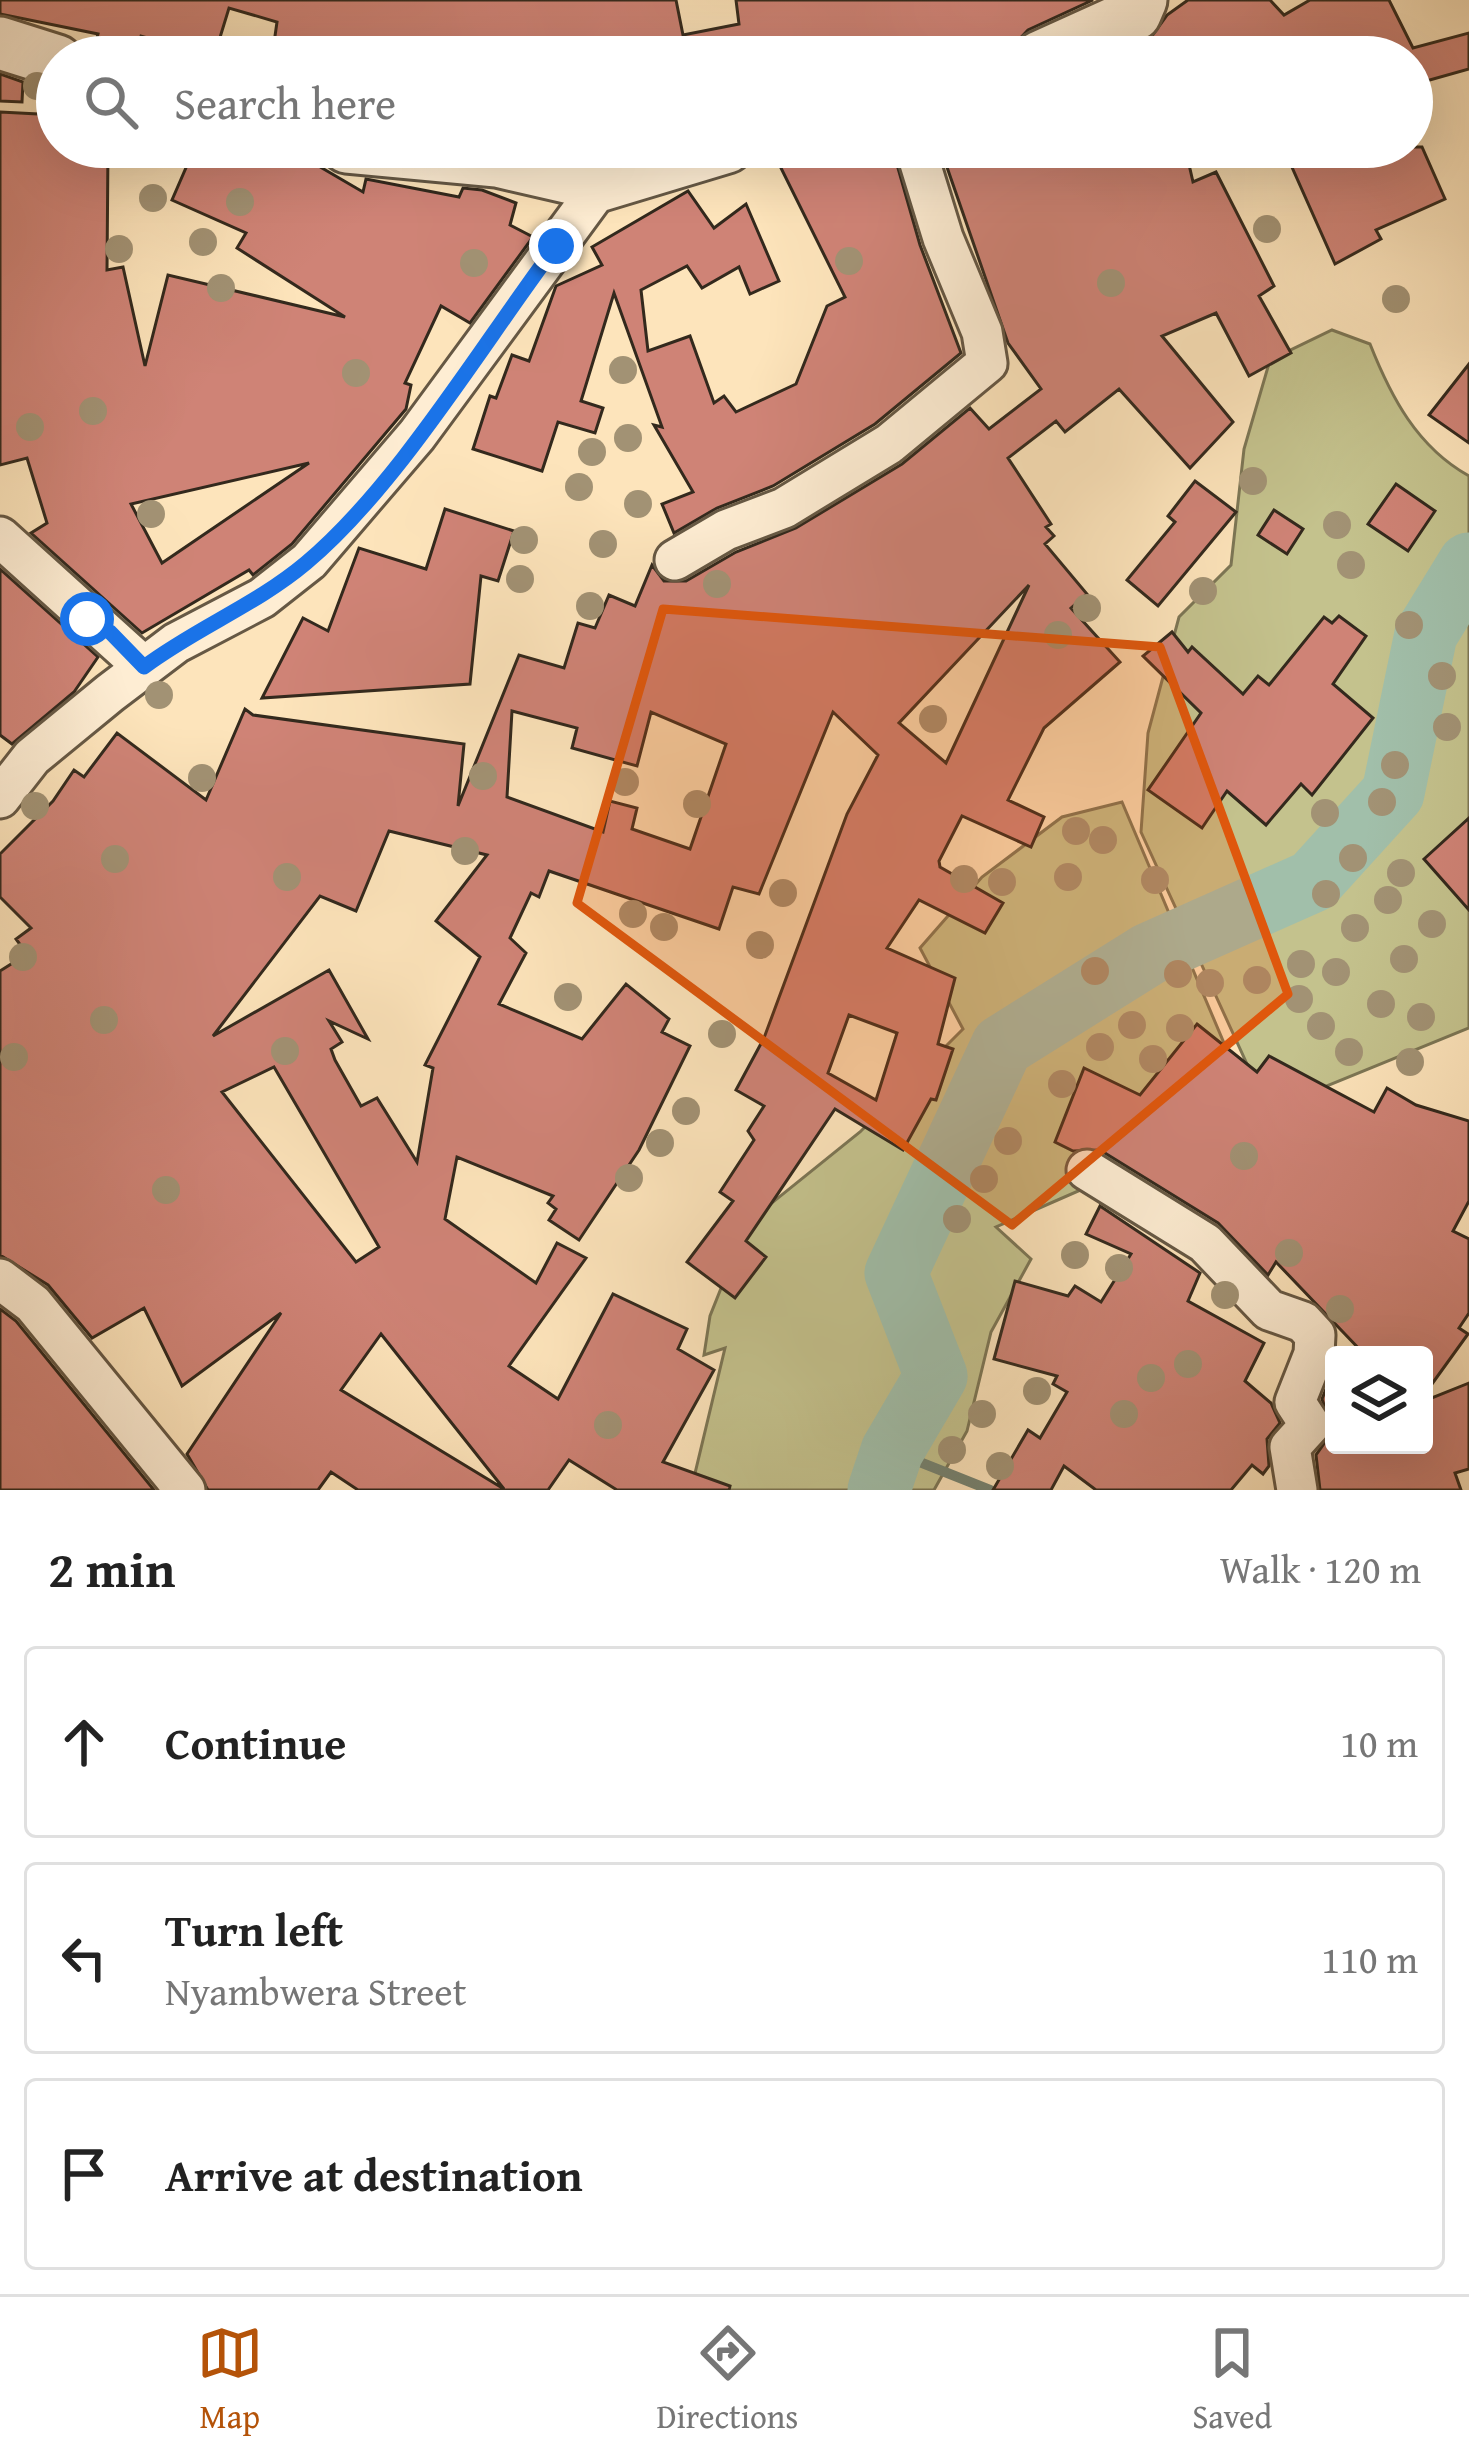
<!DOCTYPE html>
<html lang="en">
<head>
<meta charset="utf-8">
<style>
  :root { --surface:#fff; --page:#f6f6f6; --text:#222; --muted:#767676; --line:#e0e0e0; --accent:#b45309 }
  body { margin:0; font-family:"Gentium Book Plus",serif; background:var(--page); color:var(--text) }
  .controls { position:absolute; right:36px; bottom:36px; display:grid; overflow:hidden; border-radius:12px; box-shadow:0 12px 48px #0002 }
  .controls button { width:108px; height:108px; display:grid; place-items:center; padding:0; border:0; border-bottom:3px solid var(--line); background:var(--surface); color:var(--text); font:60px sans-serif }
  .stop { position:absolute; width:36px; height:36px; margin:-27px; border:9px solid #1a73e8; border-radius:50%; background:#fff }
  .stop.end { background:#1a73e8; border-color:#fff; box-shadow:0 3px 12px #0008 }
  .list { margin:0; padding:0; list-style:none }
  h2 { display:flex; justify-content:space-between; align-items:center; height:156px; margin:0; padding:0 48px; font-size:51px }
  h2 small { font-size:39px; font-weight:400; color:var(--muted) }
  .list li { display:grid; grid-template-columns:78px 1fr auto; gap:36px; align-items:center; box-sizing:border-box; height:192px; margin:0 24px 24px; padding:0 24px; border:3px solid var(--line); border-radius:12px }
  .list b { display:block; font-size:45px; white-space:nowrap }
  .list p { margin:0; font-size:39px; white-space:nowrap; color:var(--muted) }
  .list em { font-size:39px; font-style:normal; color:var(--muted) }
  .icon { flex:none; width:66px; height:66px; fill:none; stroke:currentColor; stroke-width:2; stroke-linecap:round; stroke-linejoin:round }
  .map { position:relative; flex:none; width:1469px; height:1490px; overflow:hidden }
  .search { position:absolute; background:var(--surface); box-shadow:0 12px 48px #0002; left:36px; right:36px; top:36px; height:132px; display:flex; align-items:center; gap:30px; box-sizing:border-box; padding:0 42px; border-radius:66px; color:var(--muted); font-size:45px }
  .sheet { height:804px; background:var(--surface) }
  nav { display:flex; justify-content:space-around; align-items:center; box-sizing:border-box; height:168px; border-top:3px solid var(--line); background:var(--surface); font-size:33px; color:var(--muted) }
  nav a { display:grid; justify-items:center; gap:6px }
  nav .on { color:var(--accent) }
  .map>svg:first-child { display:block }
  .green { fill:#c4c28d; stroke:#7c7655; stroke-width:3 }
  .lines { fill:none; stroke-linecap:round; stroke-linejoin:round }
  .stream { stroke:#758372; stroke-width:10 }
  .river { stroke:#a1bfaa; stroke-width:63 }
  .building { fill:#cf8376; stroke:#33291d; stroke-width:3; fill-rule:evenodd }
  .minor-casing { stroke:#665844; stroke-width:45 }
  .tertiary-casing { stroke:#665844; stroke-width:57 }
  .minor { stroke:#feedd3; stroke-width:39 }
  .tertiary { stroke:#feedd3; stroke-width:51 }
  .tree { fill:#a29274 }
  .route { stroke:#1a73e8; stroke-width:15 }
  .marked { fill:#df570d; fill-opacity:0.2; stroke:#df570d; stroke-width:9; stroke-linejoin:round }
</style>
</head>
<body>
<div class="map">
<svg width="1469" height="1490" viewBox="0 0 1469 1490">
  <rect width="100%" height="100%" fill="#fde4bb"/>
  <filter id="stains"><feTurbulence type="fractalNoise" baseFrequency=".00167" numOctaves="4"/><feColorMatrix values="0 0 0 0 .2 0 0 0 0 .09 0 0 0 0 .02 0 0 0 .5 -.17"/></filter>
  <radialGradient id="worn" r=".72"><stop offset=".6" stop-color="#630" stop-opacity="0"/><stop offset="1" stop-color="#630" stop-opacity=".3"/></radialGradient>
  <g class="green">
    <path d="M 1332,330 L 1370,344 C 1391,397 1417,447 1469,476 L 1469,1028 L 1268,1110 L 1141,832 L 1148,733 L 1179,617 L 1231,565 L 1244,449 L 1270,360 Z"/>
    <polygon points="1122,802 1254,1114 996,1227 1031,1259 991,1332 967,1431 934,1490 691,1490 725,1348 704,1355 710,1316 747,1223 860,1132 963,1029 920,948 982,877 1062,817"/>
  </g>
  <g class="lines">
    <polyline class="stream" points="892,1451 990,1490"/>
    <polyline class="river" points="879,1490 892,1451 936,1376 896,1273 1002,1046 1149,954 1313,881 1393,793 1426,634 1469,564"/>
  </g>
  <g class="building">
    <polygon points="0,0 676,0 683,35 739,24 736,0 1093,0 1028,30 1011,48 1006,39 960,57 954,44 923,57 462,57 425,48 423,57 272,57 277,22 229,8 214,57 141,36 135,57 108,57 93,53 98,34 0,14"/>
    <polygon points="1188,0 1270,0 1284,15 1310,0 1389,0 1413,48 1469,33 1469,69 1412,85 1412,57 1113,57 1149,40 1167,15"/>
    <polygon points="0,74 23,82 22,102 0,101"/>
    <path d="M 0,112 L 57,115 L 57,147 L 108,147 L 107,270 L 123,267 L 145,366 L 168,275 L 345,317 L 237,248 L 246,233 L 172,200 L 195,147 L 286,147 L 363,192 L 366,179 L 459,197 L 463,188 L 482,190 L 516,203 L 510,225 L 533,237 L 470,323 L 441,306 L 405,383 L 411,385 L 406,409 L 292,544 L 253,575 L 249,570 L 142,633 L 31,533 L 47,523 L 27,458 L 0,465 ZM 309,463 L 162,563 L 131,504 Z"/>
    <polygon points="806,147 892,147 920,245 961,353 875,424 773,486 717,508 674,533 662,504 693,492 654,425 662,427 614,293 581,401 603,408 595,433 558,422 542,471 473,449 490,396 496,398 512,355 529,361 556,286 602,265 592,247 688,191 714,228 746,204 779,281 750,294 739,267 702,288 687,266 641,290 648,351 690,336 714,403 724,396 736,412 796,384 827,306 845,297 775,156"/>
    <path d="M 940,147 L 1185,147 L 1193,182 L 1216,172 L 1274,286 L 1259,296 L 1291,353 L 1249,376 L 1216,313 L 1162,336 L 1233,422 L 1190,468 L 1119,389 L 1065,432 L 1056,421 L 1008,458 L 1051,524 L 1046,527 L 1054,536 L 1045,544 L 1087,594 L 1071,608 L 1120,662 L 1044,728 L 1008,800 L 1044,817 L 1031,847 L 962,816 L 939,861 L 940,867 L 1003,903 L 985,933 L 919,900 L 887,948 L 955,978 L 938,1044 L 953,1049 L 936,1100 L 931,1099 L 903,1150 L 835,1109 L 746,1241 L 766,1257 L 735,1298 L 687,1262 L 733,1201 L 720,1192 L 754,1140 L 748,1131 L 764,1106 L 736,1090 L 764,1038 L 847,814 L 878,755 L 833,712 L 759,894 L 733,887 L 719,929 L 549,871 L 539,897 L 531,893 L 510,938 L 526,953 L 499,1004 L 582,1039 L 626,984 L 669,1019 L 662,1032 L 690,1046 L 639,1150 L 579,1240 L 549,1220 L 556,1209 L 548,1203 L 553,1196 L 457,1157 L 445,1219 L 536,1283 L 557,1243 L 586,1258 L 509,1366 L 558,1399 L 613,1294 L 687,1329 L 678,1349 L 714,1370 L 663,1462 L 730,1486 L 729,1490 L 617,1490 L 569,1460 L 548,1490 L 358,1490 L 331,1472 L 318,1490 L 208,1490 L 187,1454 L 281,1313 L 182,1386 L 144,1308 L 92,1338 L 48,1285 L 0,1255 L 0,971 L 27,954 L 16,939 L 31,928 L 0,897 L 0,854 L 53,801 L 74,770 L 84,777 L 117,733 L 206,800 L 245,709 L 253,715 L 464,744 L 458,806 L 519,655 L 564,668 L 578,623 L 595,628 L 609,595 L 635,606 L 652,565 L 664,581 L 686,581 L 736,552 L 796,528 L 902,464 L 970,408 L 989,429 L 1041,389 L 1008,343 ZM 1029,585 L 946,763 L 899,723 ZM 512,711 L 577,728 L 572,748 L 637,766 L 651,712 L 726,744 L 690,849 L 632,829 L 637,808 L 610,801 L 603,832 L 507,797 ZM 389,831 L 487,855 L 436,921 L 480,957 L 425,1065 L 433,1068 L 417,1162 L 377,1098 L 361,1106 L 335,1060 L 331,1049 L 342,1042 L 329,1021 L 368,1039 L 329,970 L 213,1036 L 320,896 L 356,911 ZM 849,1015 L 897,1033 L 876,1100 L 828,1073 ZM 274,1067 L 379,1247 L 356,1262 L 222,1092 ZM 381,1334 L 504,1489 L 341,1390 Z"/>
    <polygon points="1283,147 1422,147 1445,199 1376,230 1381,239 1335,264"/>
    <polygon points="1469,364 1469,443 1429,415"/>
    <polygon points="1195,481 1236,512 1158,606 1127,580 1175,522 1168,516"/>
    <polygon points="1396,484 1435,511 1408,551 1368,524"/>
    <polygon points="445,509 514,531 498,581 481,576 470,684 262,698 303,618 328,631 359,548 426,569"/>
    <polygon points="1274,510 1303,529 1287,554 1258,535"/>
    <polygon points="0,569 98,657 74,692 12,744 0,735"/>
    <polygon points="1339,616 1366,636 1333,684 1373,718 1312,795 1301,784 1266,825 1227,791 1202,828 1148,790 1201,713 1143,656 1172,632 1188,652 1192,647 1243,694 1258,676 1269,685 1324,617 1332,623"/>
    <polygon points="1469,818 1469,910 1424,859"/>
    <polygon points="1197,1024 1257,1072 1269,1056 1374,1112 1387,1088 1416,1105 1469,1121 1469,1201 1453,1231 1469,1239 1469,1313 1459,1328 1468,1334 1424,1395 1424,1355 1365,1355 1276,1262 1268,1275 1218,1223 1100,1150 1073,1151 1055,1142 1084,1068 1140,1095"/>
    <polygon points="1100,1206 1200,1273 1188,1301 1264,1343 1245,1381 1271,1403 1280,1423 1267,1439 1269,1466 1263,1474 1252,1465 1231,1490 1096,1490 1064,1466 1051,1490 993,1490 1028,1430 1040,1438 1067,1392 1053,1384 1057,1376 994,1359 1015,1281 1068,1296 1075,1286 1101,1302 1131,1254 1086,1234"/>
    <polygon points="0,1309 16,1321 154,1490 0,1490"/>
    <polygon points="1334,1369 1334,1445 1424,1445 1424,1401 1469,1383 1469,1469 1455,1473 1461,1490 1320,1490 1316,1455 1333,1431 1322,1399"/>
  </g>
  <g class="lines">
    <defs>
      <g id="minor">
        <polyline points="0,537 144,667"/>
        <polyline points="675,560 726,530 784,508 889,444 987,363 982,332 943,238 915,147"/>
        <polyline points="0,798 32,757 110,693 176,643 262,598 309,561 417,435 601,185"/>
        <polyline points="1087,1170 1205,1243 1269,1310 1303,1322 1315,1335 1314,1354 1295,1402 1310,1425 1290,1447 1297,1490"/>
        <polyline points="0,1279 33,1304 185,1490"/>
      </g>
      <g id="tertiary">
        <polyline points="0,43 57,61"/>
        <polyline points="1040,57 1135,14 1141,0"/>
        <polyline points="347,147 497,161 601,185 727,147"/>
      </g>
    </defs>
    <use href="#minor" class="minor-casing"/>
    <use href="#tertiary" class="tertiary-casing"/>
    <use href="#minor" class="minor"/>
    <use href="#tertiary" class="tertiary"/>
  </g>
  <g class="tree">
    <circle cx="37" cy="86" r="14"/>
    <circle cx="153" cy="198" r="14"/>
    <circle cx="240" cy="202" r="14"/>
    <circle cx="1267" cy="229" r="14"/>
    <circle cx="203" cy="242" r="14"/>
    <circle cx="119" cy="249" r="14"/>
    <circle cx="849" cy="261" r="14"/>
    <circle cx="474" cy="263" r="14"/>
    <circle cx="1111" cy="283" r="14"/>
    <circle cx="221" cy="288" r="14"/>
    <circle cx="1396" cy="299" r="14"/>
    <circle cx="623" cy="370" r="14"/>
    <circle cx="356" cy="373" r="14"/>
    <circle cx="93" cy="411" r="14"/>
    <circle cx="30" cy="427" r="14"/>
    <circle cx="628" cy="438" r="14"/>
    <circle cx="592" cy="452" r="14"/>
    <circle cx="1253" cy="481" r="14"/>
    <circle cx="579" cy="487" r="14"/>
    <circle cx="638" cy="504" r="14"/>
    <circle cx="151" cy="514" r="14"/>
    <circle cx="1337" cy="525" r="14"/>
    <circle cx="524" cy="540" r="14"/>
    <circle cx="603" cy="544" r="14"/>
    <circle cx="1351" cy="565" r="14"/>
    <circle cx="520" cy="579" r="14"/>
    <circle cx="717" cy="584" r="14"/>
    <circle cx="1203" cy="591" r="14"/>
    <circle cx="590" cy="606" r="14"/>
    <circle cx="1087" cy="608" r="14"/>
    <circle cx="1409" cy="625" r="14"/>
    <circle cx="1058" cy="635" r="14"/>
    <circle cx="1442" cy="676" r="14"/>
    <circle cx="159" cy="695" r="14"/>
    <circle cx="933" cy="719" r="14"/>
    <circle cx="1447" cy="727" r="14"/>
    <circle cx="1395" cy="765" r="14"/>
    <circle cx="483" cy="776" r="14"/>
    <circle cx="202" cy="778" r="14"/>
    <circle cx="625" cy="782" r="14"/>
    <circle cx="1382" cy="802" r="14"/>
    <circle cx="697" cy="804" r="14"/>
    <circle cx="35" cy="806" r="14"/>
    <circle cx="1325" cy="813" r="14"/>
    <circle cx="1076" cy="831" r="14"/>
    <circle cx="1103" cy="840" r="14"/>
    <circle cx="465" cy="851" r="14"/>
    <circle cx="1353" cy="858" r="14"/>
    <circle cx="115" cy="859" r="14"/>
    <circle cx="1401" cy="873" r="14"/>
    <circle cx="287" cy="877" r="14"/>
    <circle cx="1068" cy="877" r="14"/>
    <circle cx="964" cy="879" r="14"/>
    <circle cx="1155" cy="880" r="14"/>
    <circle cx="1002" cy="882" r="14"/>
    <circle cx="783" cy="893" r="14"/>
    <circle cx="1326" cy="894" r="14"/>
    <circle cx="1388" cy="900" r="14"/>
    <circle cx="633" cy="914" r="14"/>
    <circle cx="1432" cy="924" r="14"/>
    <circle cx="664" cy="927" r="14"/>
    <circle cx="1355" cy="928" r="14"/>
    <circle cx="760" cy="945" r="14"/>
    <circle cx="23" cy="957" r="14"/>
    <circle cx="1404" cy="959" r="14"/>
    <circle cx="1301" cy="964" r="14"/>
    <circle cx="1095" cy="971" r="14"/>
    <circle cx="1336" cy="972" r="14"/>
    <circle cx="1178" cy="974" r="14"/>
    <circle cx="1257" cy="980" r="14"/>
    <circle cx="1210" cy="983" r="14"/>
    <circle cx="568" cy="997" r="14"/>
    <circle cx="1299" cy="999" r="14"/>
    <circle cx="1381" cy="1004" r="14"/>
    <circle cx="1421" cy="1017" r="14"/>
    <circle cx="104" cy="1020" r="14"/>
    <circle cx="1132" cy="1025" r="14"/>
    <circle cx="1321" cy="1026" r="14"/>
    <circle cx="1180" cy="1028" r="14"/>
    <circle cx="722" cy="1034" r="14"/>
    <circle cx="1100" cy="1047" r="14"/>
    <circle cx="285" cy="1051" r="14"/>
    <circle cx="1349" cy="1052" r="14"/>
    <circle cx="14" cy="1057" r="14"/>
    <circle cx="1153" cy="1059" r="14"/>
    <circle cx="1410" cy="1062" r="14"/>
    <circle cx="1062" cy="1084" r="14"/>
    <circle cx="686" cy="1111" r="14"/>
    <circle cx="1008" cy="1141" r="14"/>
    <circle cx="660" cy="1143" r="14"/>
    <circle cx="1244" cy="1156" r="14"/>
    <circle cx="629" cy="1178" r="14"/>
    <circle cx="984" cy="1179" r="14"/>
    <circle cx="166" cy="1190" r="14"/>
    <circle cx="957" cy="1219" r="14"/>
    <circle cx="1289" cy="1253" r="14"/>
    <circle cx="1075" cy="1255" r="14"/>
    <circle cx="1119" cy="1268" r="14"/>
    <circle cx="1225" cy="1295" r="14"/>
    <circle cx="1340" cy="1309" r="14"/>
    <circle cx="1188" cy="1364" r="14"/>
    <circle cx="1151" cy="1378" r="14"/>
    <circle cx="1037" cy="1391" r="14"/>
    <circle cx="982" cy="1414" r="14"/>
    <circle cx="1124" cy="1414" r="14"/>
    <circle cx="608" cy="1425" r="14"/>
    <circle cx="952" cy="1450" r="14"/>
    <circle cx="1000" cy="1466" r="14"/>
  </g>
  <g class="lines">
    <path class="route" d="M 87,619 L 110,632 L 144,667 C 196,628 256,605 306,563 C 397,487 483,343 556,246"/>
  </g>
  <path class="marked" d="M 663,609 L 1160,647 L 1288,994 L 1012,1225 L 577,903 Z"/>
  <rect width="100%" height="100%" filter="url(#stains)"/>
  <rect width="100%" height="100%" fill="url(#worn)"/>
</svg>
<div class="controls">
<button><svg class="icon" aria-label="layers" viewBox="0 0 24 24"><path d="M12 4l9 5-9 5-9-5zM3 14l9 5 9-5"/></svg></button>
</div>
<div class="stop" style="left:87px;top:619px"></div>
<div class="stop end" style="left:556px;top:246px"></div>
<div class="search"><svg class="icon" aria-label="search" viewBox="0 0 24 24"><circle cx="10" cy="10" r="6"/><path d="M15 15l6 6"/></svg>Search here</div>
</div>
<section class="sheet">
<h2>2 min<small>Walk · 120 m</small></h2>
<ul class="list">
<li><svg class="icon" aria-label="ahead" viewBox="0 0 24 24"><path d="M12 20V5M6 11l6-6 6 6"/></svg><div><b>Continue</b></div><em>10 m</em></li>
<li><svg class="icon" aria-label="left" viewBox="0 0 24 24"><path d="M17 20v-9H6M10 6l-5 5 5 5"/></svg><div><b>Turn left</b><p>Nyambwera Street</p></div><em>110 m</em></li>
<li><svg class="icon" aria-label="arrive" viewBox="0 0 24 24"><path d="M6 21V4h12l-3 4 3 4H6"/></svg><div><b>Arrive at destination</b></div></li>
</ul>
</section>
<nav>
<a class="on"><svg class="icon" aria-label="map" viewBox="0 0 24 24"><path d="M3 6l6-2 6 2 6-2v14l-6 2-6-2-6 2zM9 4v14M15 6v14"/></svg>Map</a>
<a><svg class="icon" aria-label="directions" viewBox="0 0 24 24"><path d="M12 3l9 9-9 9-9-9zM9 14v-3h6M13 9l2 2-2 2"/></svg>Directions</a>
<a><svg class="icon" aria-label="saved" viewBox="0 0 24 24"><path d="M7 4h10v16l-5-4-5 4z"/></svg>Saved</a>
</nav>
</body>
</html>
